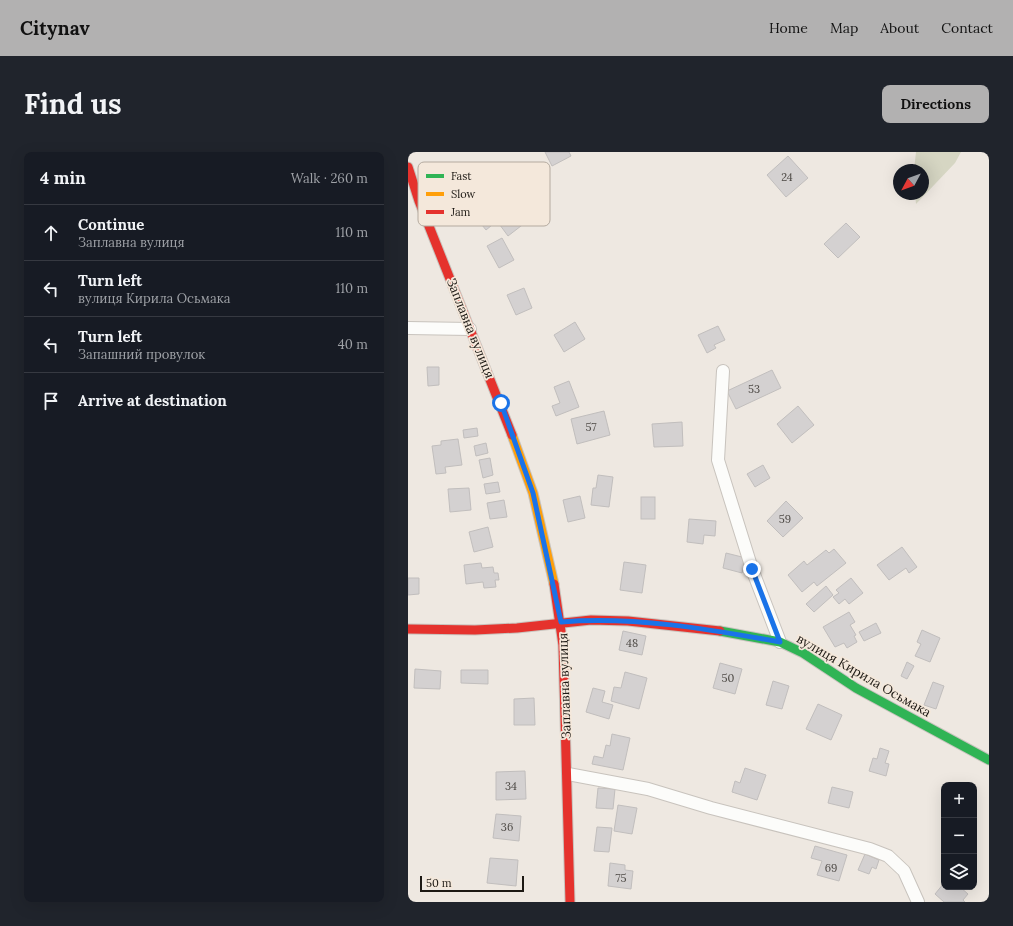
<!DOCTYPE html>
<html lang="en">
<head>
<meta charset="utf-8">
<style>
  :root { --surface:#171b24; --page:#20242c; --text:#f1f3f6; --muted:#9ea1a6; --line:#363941; --accent:#b2b1b1 }
  body { margin:0; font-family:Lora,serif; background:var(--page); color:var(--text) }
  .controls { position:absolute; right:12px; bottom:12px; display:grid; overflow:hidden; border-radius:8px; box-shadow:0 4px 16px #0002 }
  .controls button { width:36px; height:36px; display:grid; place-items:center; padding:0; border:0; border-bottom:1px solid var(--line); background:var(--surface); color:var(--text); font:20px sans-serif }
  .compass { position:absolute; left:485px; top:12px; width:36px; height:36px; border-radius:50%; background:var(--surface); box-shadow:0 4px 16px #0002; rotate:229deg }
  .scale { position:absolute; left:12px; bottom:10px; width:104px; box-sizing:border-box; padding-left:4px; border:2px solid #1d1914; border-top:0; font-size:11px; line-height:14px; white-space:nowrap; color:#1d1914; -webkit-text-stroke:3px #f4e8db; paint-order:stroke }
  .stop { position:absolute; width:12px; height:12px; margin:-9px; border:3px solid #1a73e8; border-radius:50%; background:#fff }
  .stop.end { background:#1a73e8; border-color:#fff; box-shadow:0 1px 4px #0008 }
  .list { margin:0; padding:0; list-style:none }
  h2 { display:flex; justify-content:space-between; align-items:center; height:52px; margin:0; padding:0 16px; font-size:17px }
  h2 small { font-size:13px; font-weight:400; color:var(--muted) }
  .list li { display:grid; grid-template-columns:26px 1fr auto; gap:12px; align-items:center; box-sizing:border-box; height:56px; padding:0 16px; border-top:1px solid var(--line) }
  .list b { display:block; font-size:15px; white-space:nowrap }
  .list p { margin:0; font-size:13px; white-space:nowrap; color:var(--muted) }
  .list em { font-size:13px; font-style:normal; color:var(--muted) }
  .icon { flex:none; width:22px; height:22px; fill:none; stroke:currentColor; stroke-width:2; stroke-linecap:round; stroke-linejoin:round }
  .map { position:relative; flex:none; width:581px; height:750px; overflow:hidden; border-radius:8px }
  header { display:flex; align-items:center; gap:24px; box-sizing:border-box; height:56px; padding:0 20px; background:var(--accent); color:#111 }
  header strong { font-size:19px }
  nav { display:flex; gap:22px; margin-inline-start:auto; font-size:14px }
  .intro { display:flex; align-items:center; justify-content:space-between; box-sizing:border-box; height:96px; padding:0 24px }
  h1 { margin:0; font-size:28px }
  .button { padding:10px 18px; border-radius:8px; background:var(--accent); color:#111; font-size:14px; font-weight:700 }
  main { display:flex; gap:24px; padding:0 24px }
  aside { flex:1; background:var(--surface); border-radius:8px; box-shadow:0 4px 16px #0002 }
  .map>svg:first-child { display:block }
  .green { fill:#d6d6c3 }
  .building { fill:#d4d1d1; stroke:#c1bebd }
  .lines { fill:none; stroke-linecap:round; stroke-linejoin:round }
  .street-casing { stroke:#c8c3bd; stroke-width:14 }
  .fast-casing { stroke:#c8c3bd; stroke-width:11 }
  .slow-casing { stroke:#c8c3bd; stroke-width:11 }
  .jam-casing { stroke:#c8c3bd; stroke-width:11 }
  .street { stroke:#fcfcfa; stroke-width:12 }
  .fast { stroke:#30b455; stroke-width:9 }
  .slow { stroke:#ff9f0a; stroke-width:9 }
  .jam { stroke:#e5322d; stroke-width:9 }
  .route { stroke:#1a73e8; stroke-width:5 }
  .labels { text-anchor:middle; stroke-width:3.5; stroke-linejoin:round; paint-order:stroke }
  .number-label { font-size:11px; fill:#4d4945 }
  .street-label { font-size:13px; fill:#1d1914; stroke:#f4e8db }
  .key { fill:#f4e8db; stroke:#b4aa9f; stroke-width:1 }
  .key-label { font-size:11px; fill:#1d1914 }
</style>
</head>
<body>
<header>
<strong>Citynav</strong>
<nav><a>Home</a><a>Map</a><a>About</a><a>Contact</a></nav>
</header>
<div class="intro"><h1>Find us</h1><a class="button">Directions</a></div>
<main>
<aside>
<h2>4 min<small>Walk · 260 m</small></h2>
<ul class="list">
<li><svg class="icon" aria-label="ahead" viewBox="0 0 24 24"><path d="M12 20V5M6 11l6-6 6 6"/></svg><div><b>Continue</b><p>Заплавна вулиця</p></div><em>110 m</em></li>
<li><svg class="icon" aria-label="left" viewBox="0 0 24 24"><path d="M17 20v-9H6M10 6l-5 5 5 5"/></svg><div><b>Turn left</b><p>вулиця Кирила Осьмака</p></div><em>110 m</em></li>
<li><svg class="icon" aria-label="left" viewBox="0 0 24 24"><path d="M17 20v-9H6M10 6l-5 5 5 5"/></svg><div><b>Turn left</b><p>Запашний провулок</p></div><em>40 m</em></li>
<li><svg class="icon" aria-label="arrive" viewBox="0 0 24 24"><path d="M6 21V4h12l-3 4 3 4H6"/></svg><div><b>Arrive at destination</b></div></li>
</ul>
</aside>
<div class="map">
<svg width="581" height="750" viewBox="0 0 581 750">
  <rect width="100%" height="100%" fill="#eee8e1"/>
  <polygon class="green" points="508,0 553,0 547,11 508,52 507,42 515,42 515,18 506,18"/>
  <g class="building">
    <polygon points="137,0 161,0 163,4 144,14"/>
    <polygon points="380,4 400,26 378,45 359,23"/>
    <polygon points="108,48 122,67 100,84 89,69 78,78 74,73"/>
    <polygon points="438,71 452,85 430,106 416,92"/>
    <polygon points="94,86 106,108 91,116 79,94"/>
    <polygon points="116,136 124,156 108,163 99,143"/>
    <polygon points="167,170 177,187 156,200 146,183"/>
    <polygon points="310,174 317,188 306,193 308,196 299,201 290,183"/>
    <polygon points="19,215 31,215 31,233 20,234"/>
    <polygon points="364,218 373,236 328,257 319,239"/>
    <polygon points="161,229 171,255 148,264 144,254 152,251 146,235"/>
    <polygon points="390,254 406,273 384,291 369,272"/>
    <polygon points="196,259 202,283 169,292 163,267"/>
    <polygon points="274,270 275,294 246,295 244,272"/>
    <polygon points="69,276 70,284 56,286 55,278"/>
    <polygon points="50,287 54,313 37,315 38,321 28,322 24,294 33,293 33,289"/>
    <polygon points="78,291 80,301 68,304 66,294"/>
    <polygon points="82,306 85,323 75,326 71,308"/>
    <polygon points="355,313 362,326 347,335 339,322"/>
    <polygon points="190,323 205,325 201,355 183,353 185,336 188,336"/>
    <polygon points="90,330 92,340 78,342 76,332"/>
    <polygon points="61,336 63,358 42,360 40,337"/>
    <polygon points="172,344 177,366 160,370 155,348"/>
    <rect x="233" y="345" width="14" height="22"/>
    <polygon points="96,348 99,365 82,367 79,351"/>
    <polygon points="378,349 395,366 375,385 359,369"/>
    <polygon points="281,367 308,369 307,384 296,383 295,392 279,390"/>
    <polygon points="80,375 85,395 66,400 61,380"/>
    <polygon points="494,395 509,415 501,421 498,416 481,428 469,413"/>
    <polygon points="426,397 438,411 409,434 406,430 394,440 380,423 396,409 399,413 418,398 421,401"/>
    <polygon points="318,401 338,406 334,421 315,416"/>
    <polygon points="216,410 238,413 234,441 212,438"/>
    <polygon points="73,411 74,416 85,415 86,421 90,421 91,428 87,428 88,435 76,436 75,430 58,432 56,413"/>
    <polygon points="0,426 11,426 11,442 0,443"/>
    <polygon points="443,426 455,441 441,452 437,447 431,452 425,445 431,441 428,438"/>
    <polygon points="418,434 425,443 406,460 398,452"/>
    <polygon points="441,460 447,470 442,473 448,483 446,484 449,490 439,496 436,491 427,495 415,475"/>
    <polygon points="468,471 473,481 456,489 451,480"/>
    <polygon points="514,478 532,486 522,510 507,504 513,492 509,490"/>
    <polygon points="215,479 238,484 234,503 211,498"/>
    <polygon points="499,510 506,514 499,527 493,524"/>
    <polygon points="312,511 334,517 327,542 305,536"/>
    <polygon points="7,517 33,519 32,537 6,536"/>
    <polygon points="53,518 80,518 80,532 53,531"/>
    <polygon points="217,520 239,526 231,557 203,549 206,535 213,536"/>
    <polygon points="365,529 381,534 374,557 358,553"/>
    <polygon points="525,530 536,534 528,557 516,553"/>
    <polygon points="185,536 197,539 194,550 205,553 201,567 178,560"/>
    <polygon points="126,546 127,573 106,573 106,547"/>
    <polygon points="410,552 434,563 423,588 398,577"/>
    <polygon points="204,582 222,586 215,618 184,612 186,604 195,606 198,593 202,594"/>
    <polygon points="472,596 481,599 477,611 481,612 478,624 461,619 465,606 469,607"/>
    <polygon points="337,616 358,623 349,648 324,640 327,629 332,631"/>
    <polygon points="117,619 118,647 88,648 88,620"/>
    <polygon points="424,635 445,640 441,656 420,651"/>
    <polygon points="190,636 207,637 205,657 188,656"/>
    <polygon points="210,653 229,656 224,682 206,679"/>
    <polygon points="88,662 113,664 111,689 85,686"/>
    <polygon points="189,675 204,676 201,700 186,699"/>
    <polygon points="407,694 439,703 431,729 409,723 414,709 403,706"/>
    <polygon points="457,702 471,708 468,717 464,715 461,722 450,718"/>
    <polygon points="82,706 110,708 108,734 79,731"/>
    <polygon points="202,711 217,713 217,718 225,719 223,737 200,734"/>
    <polygon points="536,731 536,735 552,735 560,742 555,748 557,750 536,750 527,742"/>
  </g>
  <g class="lines">
    <defs>
      <g id="street">
        <polyline points="0,176 62,177"/>
        <polyline points="315,219 310,308 344,417 372,490"/>
        <polyline points="160,622 240,637 303,656 462,697 480,704 496,719 510,750"/>
      </g>
      <polyline id="fast" points="312,479 372,490 395,501 448,536 581,608"/>
      <polyline id="slow" points="104,283 125,341 146,432"/>
      <g id="jam">
        <polyline points="0,15 11,49 104,283"/>
        <polyline points="146,432 155,493 162,750"/>
        <polyline points="0,477 67,478 109,476 183,468 220,469 312,479"/>
      </g>
    </defs>
    <use href="#street" class="street-casing"/>
    <use href="#fast" class="fast-casing"/>
    <use href="#slow" class="slow-casing"/>
    <use href="#jam" class="jam-casing"/>
    <use href="#street" class="street"/>
    <use href="#fast" class="fast"/>
    <use href="#slow" class="slow"/>
    <use href="#jam" class="jam"/>
  </g>
  <g class="lines">
    <path class="route" d="M 93,251 L 125,341 L 153,470 C 226,464 300,477 372,490 L 344,417"/>
  </g>
  <g class="labels">
    <g class="number-label">
      <text x="379" y="29">24</text>
      <text x="346" y="241">53</text>
      <text x="183" y="279">57</text>
      <text x="377" y="371">59</text>
      <text x="224" y="495">48</text>
      <text x="320" y="530">50</text>
      <text x="103" y="638">34</text>
      <text x="99" y="679">36</text>
      <text x="423" y="720">69</text>
      <text x="213" y="730">75</text>
    </g>
    <g class="street-label">
      <text transform="translate(63 176) rotate(68)" y="5">Заплавна вулиця</text>
      <text transform="translate(456 523) rotate(30)" y="5">вулиця Кирила Осьмака</text>
      <text transform="translate(156 534) rotate(-92)" y="5">Заплавна вулиця</text>
    </g>
  </g>
  <rect x="10" y="10" width="132" height="64" rx="6" class="key"/>
  <rect x="18" y="22" width="18" height="4" fill="#30b455"/>
  <rect x="18" y="40" width="18" height="4" fill="#ff9f0a"/>
  <rect x="18" y="58" width="18" height="4" fill="#e5322d"/>
  <g class="key-label">
    <text x="43" y="28">Fast</text>
    <text x="43" y="46">Slow</text>
    <text x="43" y="64">Jam</text>
  </g>
</svg>
<div class="controls">
<button>+</button>
<button>−</button>
<button><svg class="icon" aria-label="layers" viewBox="0 0 24 24"><path d="M12 4l9 5-9 5-9-5zM3 14l9 5 9-5"/></svg></button>
</div>
<svg class="compass" viewBox="-18 -18 36 36"><path d="M0-13l5 13h-10z" fill="#e53935"/><path d="M0 13l5-13h-10z" fill="#9ea1a6"/></svg>
<div class="scale">50 m</div>
<div class="stop" style="left:93px;top:251px"></div>
<div class="stop end" style="left:344px;top:417px"></div>
</div>
</main>
</body>
</html>
